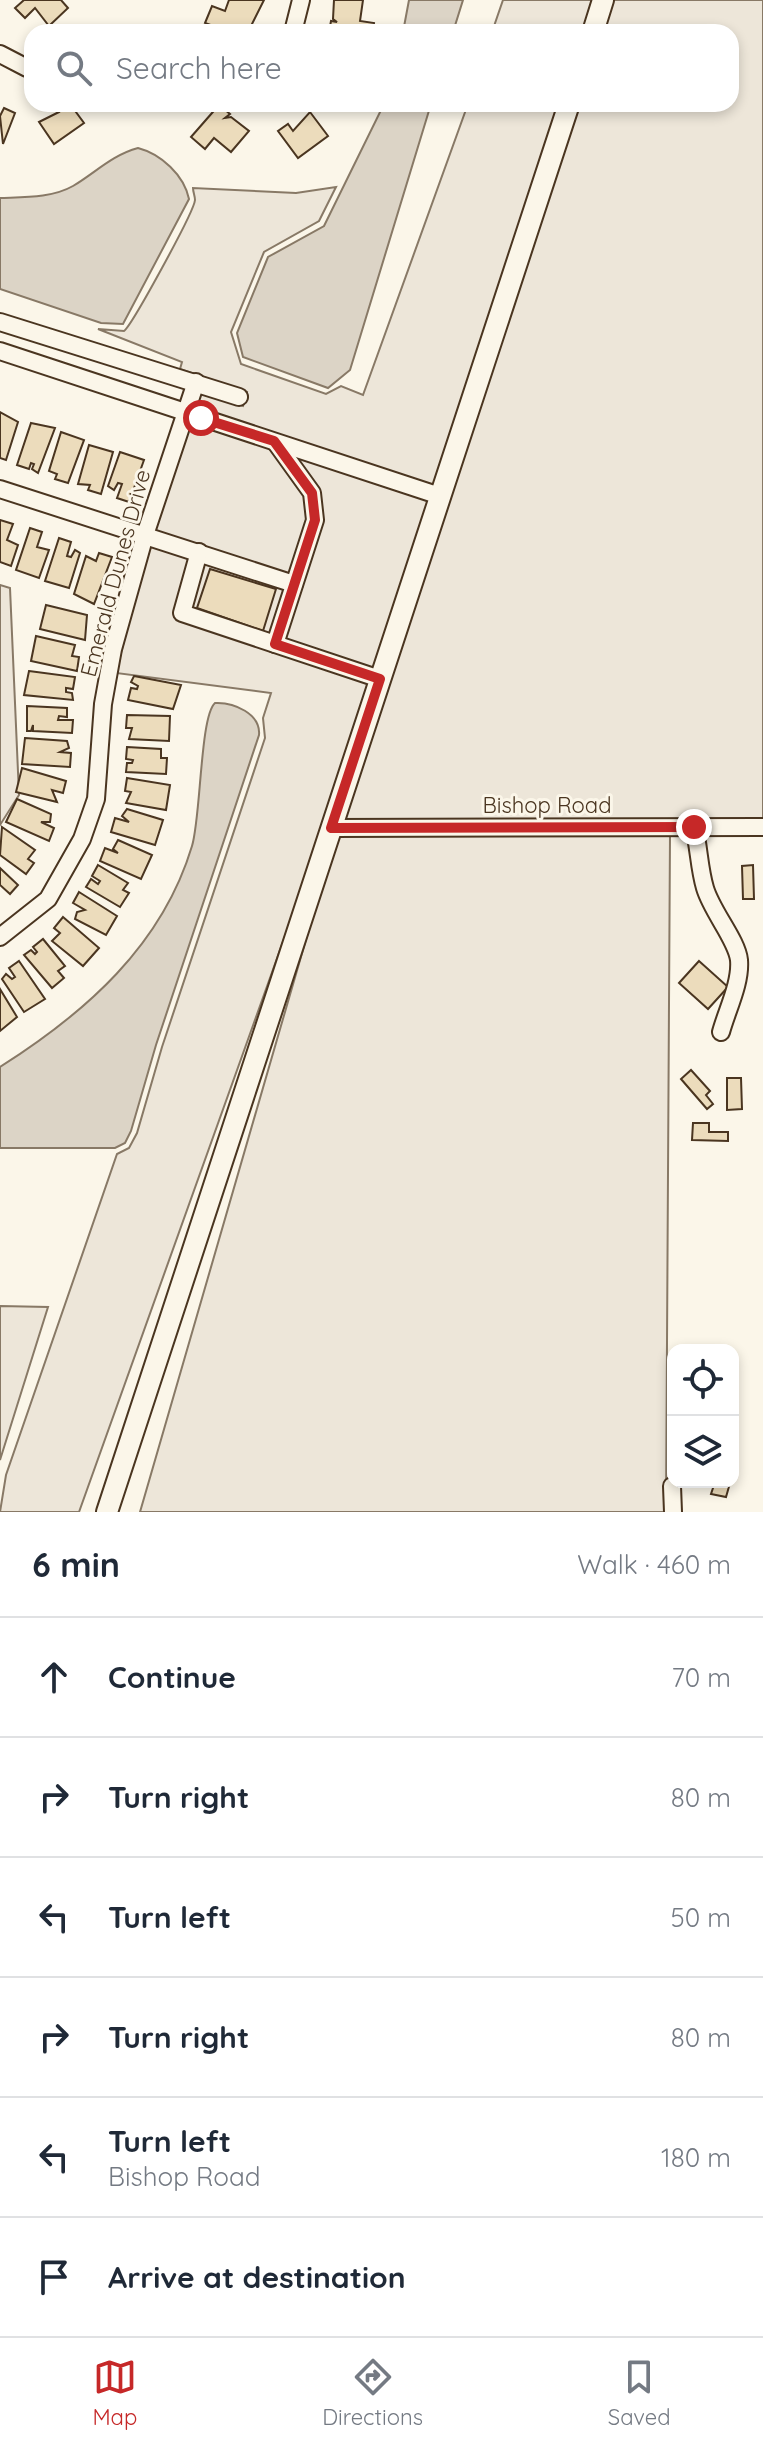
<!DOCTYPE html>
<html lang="en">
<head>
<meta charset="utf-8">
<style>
  :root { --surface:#fff; --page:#f6f6f7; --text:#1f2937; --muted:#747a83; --line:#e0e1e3; --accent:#c62828 }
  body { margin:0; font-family:Quicksand,sans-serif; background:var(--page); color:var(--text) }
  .controls { position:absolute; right:24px; bottom:24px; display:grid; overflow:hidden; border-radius:16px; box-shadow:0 4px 12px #0003 }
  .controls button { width:72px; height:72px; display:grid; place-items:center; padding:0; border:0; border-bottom:2px solid var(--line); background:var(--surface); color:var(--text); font:40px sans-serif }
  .stop { position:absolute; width:24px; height:24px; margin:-18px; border:6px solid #c62828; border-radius:50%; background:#fff }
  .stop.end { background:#c62828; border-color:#fff; box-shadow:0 2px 8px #0008 }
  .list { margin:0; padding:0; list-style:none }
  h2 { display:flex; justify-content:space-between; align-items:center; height:104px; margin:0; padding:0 32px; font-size:34px }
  h2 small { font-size:26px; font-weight:400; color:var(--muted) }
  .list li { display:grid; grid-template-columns:52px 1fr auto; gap:24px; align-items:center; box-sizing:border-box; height:120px; padding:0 32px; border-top:2px solid var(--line) }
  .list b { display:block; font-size:30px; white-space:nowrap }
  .list p { margin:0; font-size:26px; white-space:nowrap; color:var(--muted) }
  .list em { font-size:26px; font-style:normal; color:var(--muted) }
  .icon { flex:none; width:44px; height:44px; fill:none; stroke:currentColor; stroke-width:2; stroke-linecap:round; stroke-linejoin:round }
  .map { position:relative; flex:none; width:763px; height:1512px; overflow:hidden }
  .search { position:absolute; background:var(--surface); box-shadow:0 4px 12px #0003; left:24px; right:24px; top:24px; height:88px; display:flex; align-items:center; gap:20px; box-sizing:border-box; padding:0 28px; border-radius:24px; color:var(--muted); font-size:30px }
  .sheet { height:824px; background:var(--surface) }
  nav { display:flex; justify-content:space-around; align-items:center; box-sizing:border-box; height:112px; border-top:2px solid var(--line); background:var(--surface); font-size:22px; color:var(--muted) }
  nav a { display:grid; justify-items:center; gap:4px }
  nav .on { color:var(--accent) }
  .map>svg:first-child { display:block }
  .green { fill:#ede6d9; stroke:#887966; stroke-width:2 }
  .water { fill:#dcd4c6; stroke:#887966; stroke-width:2 }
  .building { fill:#ecdcbc; stroke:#4a3520; stroke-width:2 }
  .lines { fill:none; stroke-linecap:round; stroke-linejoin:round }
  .minor-casing { stroke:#4a3520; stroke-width:20 }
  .major-casing { stroke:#4a3520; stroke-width:24 }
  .minor { stroke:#fbf6e9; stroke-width:16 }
  .major { stroke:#fbf6e9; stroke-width:20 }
  .route { stroke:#c62828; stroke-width:10 }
  .labels { text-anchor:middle; stroke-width:6; stroke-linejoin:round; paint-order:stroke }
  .street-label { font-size:22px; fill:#4a3520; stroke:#fbf6e9 }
</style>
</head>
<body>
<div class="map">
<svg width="763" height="1512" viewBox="0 0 763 1512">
  <rect width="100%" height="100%" fill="#fbf6e9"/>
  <g class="green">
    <polygon points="503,0 596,0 585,32 492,32"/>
    <polygon points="610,0 763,0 763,819 341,820 576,104 731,104 731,32 600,32"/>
    <path d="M 468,104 L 561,104 L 324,827 L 79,1512 L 0,1512 L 6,1475 L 117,1154 L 129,1148 L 137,1133 L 162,1047 L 265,738 L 263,718 L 271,693 L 116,673 L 144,561 L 200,392 L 243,406 L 247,392 L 180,369 L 182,362 L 98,329 L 124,331 C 132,325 194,212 195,200 C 195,196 193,192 193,188 L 296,193 L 336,187 L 319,221 L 264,252 L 231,332 L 241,364 L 326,394 L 341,386 L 363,395 Z"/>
    <polygon points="0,585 10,588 19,795 0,825"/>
    <polygon points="670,835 666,1512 140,1512 336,836"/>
    <polygon points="0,1306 48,1307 0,1460"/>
  </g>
  <g class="water">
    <polygon points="409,0 463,0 453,32 403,32"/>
    <polygon points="384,104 431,104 350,370 328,388 243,357 237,333 268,257 324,226"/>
    <path d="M 138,148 C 161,154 184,175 189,199 L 123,324 L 101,323 L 0,289 L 0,198 C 24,197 52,198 73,186 C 95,173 112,155 138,148 Z"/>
    <path d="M 215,703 C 234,702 261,714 259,735 L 156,1045 L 131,1131 L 125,1143 L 115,1148 L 0,1148 L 0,1067 C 85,1013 162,946 192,846 C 201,817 200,716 215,703 Z"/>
  </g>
  <g class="building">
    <polygon points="24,0 61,0 68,8 49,26 35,8 25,18 15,8"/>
    <polygon points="229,0 264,0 248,32 230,32 205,23 212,6 225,11"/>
    <polygon points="334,0 363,0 360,21 374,23 373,32 329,32 331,21 337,22 333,19"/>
    <polygon points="54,104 70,104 84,123 54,144 39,122 59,112"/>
    <polygon points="219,105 230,114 225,118 231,117 249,131 231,152 214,138 205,149 191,137"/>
    <polygon points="4,108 15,113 3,144 0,116"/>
    <polygon points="310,112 328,136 298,158 278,131 288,124 293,131"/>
    <polygon points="0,412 18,422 6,460 0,458"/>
    <polygon points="31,423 55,428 38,473 32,469 34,464 31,463 29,469 17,465"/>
    <polygon points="61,432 84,440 68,483 55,479 57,474 49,471"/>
    <polygon points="89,445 113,452 101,494 88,490 90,485 78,484"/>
    <polygon points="120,452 144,460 129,502 117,498 122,484 118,483 114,490 108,486"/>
    <polygon points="0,520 13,524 7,540 18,545 11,566 0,562"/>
    <polygon points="30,528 42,532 37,547 49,550 39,578 16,570"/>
    <polygon points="59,538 71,542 67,556 71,557 75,550 80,553 69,588 45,581"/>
    <polygon points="99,553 112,557 94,604 74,594 86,556 96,561"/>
    <polygon points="210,569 276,589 263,631 197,608"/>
    <polygon points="46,605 87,615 85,640 40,629"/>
    <polygon points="36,636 75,645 72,656 79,657 77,671 31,661"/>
    <polygon points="29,671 75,677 73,689 66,688 66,692 72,693 73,700 24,695"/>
    <polygon points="134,676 181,685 173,709 128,700 131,688 137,689 138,686 131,682"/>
    <polygon points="27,706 67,708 67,717 59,716 58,720 73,720 72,733 33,731 33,725 31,731 27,731"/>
    <polygon points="127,715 170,716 169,741 129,739 132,728 126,728"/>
    <polygon points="25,738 67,741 69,748 60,752 71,753 70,767 22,764"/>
    <polygon points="127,747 161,749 161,758 167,758 166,774 126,772 127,763 132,763 133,760 126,759"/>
    <polygon points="22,768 66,781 63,793 52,790 57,802 16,792"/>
    <polygon points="127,778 170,785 166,810 126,803 131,792 125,791"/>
    <polygon points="17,799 51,814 50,822 41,822 54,828 49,841 6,822"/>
    <polygon points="127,809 163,820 155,845 111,832 115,818 129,822 122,816"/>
    <polygon points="2,827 35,850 28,859 34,863 26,874 0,855"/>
    <polygon points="118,840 152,855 141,879 100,861 105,848 118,853 113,849"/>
    <polygon points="98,865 128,883 123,890 129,893 120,907 86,887 91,879 98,884 100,881 92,876"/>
    <polygon points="753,865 754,899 743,899 742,866"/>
    <polygon points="0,868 18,885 10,894 0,885"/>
    <polygon points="79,892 117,916 106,935 75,919 77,912 85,910 73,903"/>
    <polygon points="63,917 99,948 83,966 52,941 60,933 54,928"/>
    <polygon points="43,939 65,966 58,971 64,978 52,988 24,955 31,950 35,954 37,952 33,947"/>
    <polygon points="19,961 45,999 24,1012 2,979 6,974 12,979 15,977 9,968"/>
    <polygon points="699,961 728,987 708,1009 679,983"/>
    <polygon points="0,989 17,1017 0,1031"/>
    <polygon points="691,1070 710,1091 706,1095 713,1104 707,1109 681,1079"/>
    <polygon points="727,1078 741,1078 742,1109 727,1110"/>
    <polygon points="693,1123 709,1123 709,1132 728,1132 728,1141 692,1140"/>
    <polygon points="715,1482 730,1483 726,1497 711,1494"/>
  </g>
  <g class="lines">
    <defs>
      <g id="minor">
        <polyline points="293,32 301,0"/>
        <polyline points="0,54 27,68"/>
        <polyline points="0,322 239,397"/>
        <polyline points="0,351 440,496"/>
        <polyline points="0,489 294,584"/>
        <polyline points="199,552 182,613 380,679"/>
        <polyline points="275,644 315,520 312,493 276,443"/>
        <path d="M 694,827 C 699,847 699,868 705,888 C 712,912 737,940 739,960 C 741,983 727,1010 721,1032"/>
        <polyline points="331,828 763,827"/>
        <polyline points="0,937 48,899 82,839 96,799 103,704 113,649 145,535 196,382"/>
        <polyline points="672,1486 673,1512"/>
      </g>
      <g id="major">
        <polyline points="593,32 603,0"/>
        <polyline points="107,1512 569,104"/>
      </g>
    </defs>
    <use href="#minor" class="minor-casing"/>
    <use href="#major" class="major-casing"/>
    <use href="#minor" class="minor"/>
    <use href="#major" class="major"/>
  </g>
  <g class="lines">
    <polyline class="route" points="201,418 274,441 312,493 315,520 275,644 380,679 331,828 694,827"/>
  </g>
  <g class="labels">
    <g class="street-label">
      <text transform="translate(115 573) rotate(-75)" y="8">Emerald Dunes Drive</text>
      <text x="547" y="813">Bishop Road</text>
    </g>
  </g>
</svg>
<div class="controls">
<button><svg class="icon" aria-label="locate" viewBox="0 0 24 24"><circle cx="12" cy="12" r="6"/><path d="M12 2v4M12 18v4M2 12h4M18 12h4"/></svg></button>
<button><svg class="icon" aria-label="layers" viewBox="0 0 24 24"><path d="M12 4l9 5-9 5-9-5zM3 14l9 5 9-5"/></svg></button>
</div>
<div class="stop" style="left:201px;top:418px"></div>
<div class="stop end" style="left:694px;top:827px"></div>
<div class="search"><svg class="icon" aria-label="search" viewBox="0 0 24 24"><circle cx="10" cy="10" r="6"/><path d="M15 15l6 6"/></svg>Search here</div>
</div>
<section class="sheet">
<h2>6 min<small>Walk · 460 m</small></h2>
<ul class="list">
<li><svg class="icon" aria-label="ahead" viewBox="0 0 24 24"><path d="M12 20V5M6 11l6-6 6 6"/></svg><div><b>Continue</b></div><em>70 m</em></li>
<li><svg class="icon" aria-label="right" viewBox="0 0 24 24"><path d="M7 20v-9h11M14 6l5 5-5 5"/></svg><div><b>Turn right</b></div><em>80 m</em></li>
<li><svg class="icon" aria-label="left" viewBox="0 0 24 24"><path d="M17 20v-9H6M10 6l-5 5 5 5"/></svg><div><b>Turn left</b></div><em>50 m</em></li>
<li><svg class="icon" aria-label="right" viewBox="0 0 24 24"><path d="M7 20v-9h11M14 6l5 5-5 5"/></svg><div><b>Turn right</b></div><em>80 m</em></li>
<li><svg class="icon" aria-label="left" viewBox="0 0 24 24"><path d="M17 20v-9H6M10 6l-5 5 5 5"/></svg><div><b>Turn left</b><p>Bishop Road</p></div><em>180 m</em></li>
<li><svg class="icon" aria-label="arrive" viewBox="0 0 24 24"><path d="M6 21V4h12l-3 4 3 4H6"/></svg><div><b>Arrive at destination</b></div></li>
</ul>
</section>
<nav>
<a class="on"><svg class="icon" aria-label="map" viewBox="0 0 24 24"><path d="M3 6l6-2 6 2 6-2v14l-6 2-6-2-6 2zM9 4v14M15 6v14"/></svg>Map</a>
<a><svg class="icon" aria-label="directions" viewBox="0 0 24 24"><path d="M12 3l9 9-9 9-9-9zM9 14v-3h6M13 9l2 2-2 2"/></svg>Directions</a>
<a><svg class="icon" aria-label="saved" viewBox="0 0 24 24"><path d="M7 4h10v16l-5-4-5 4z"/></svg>Saved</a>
</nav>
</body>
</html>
